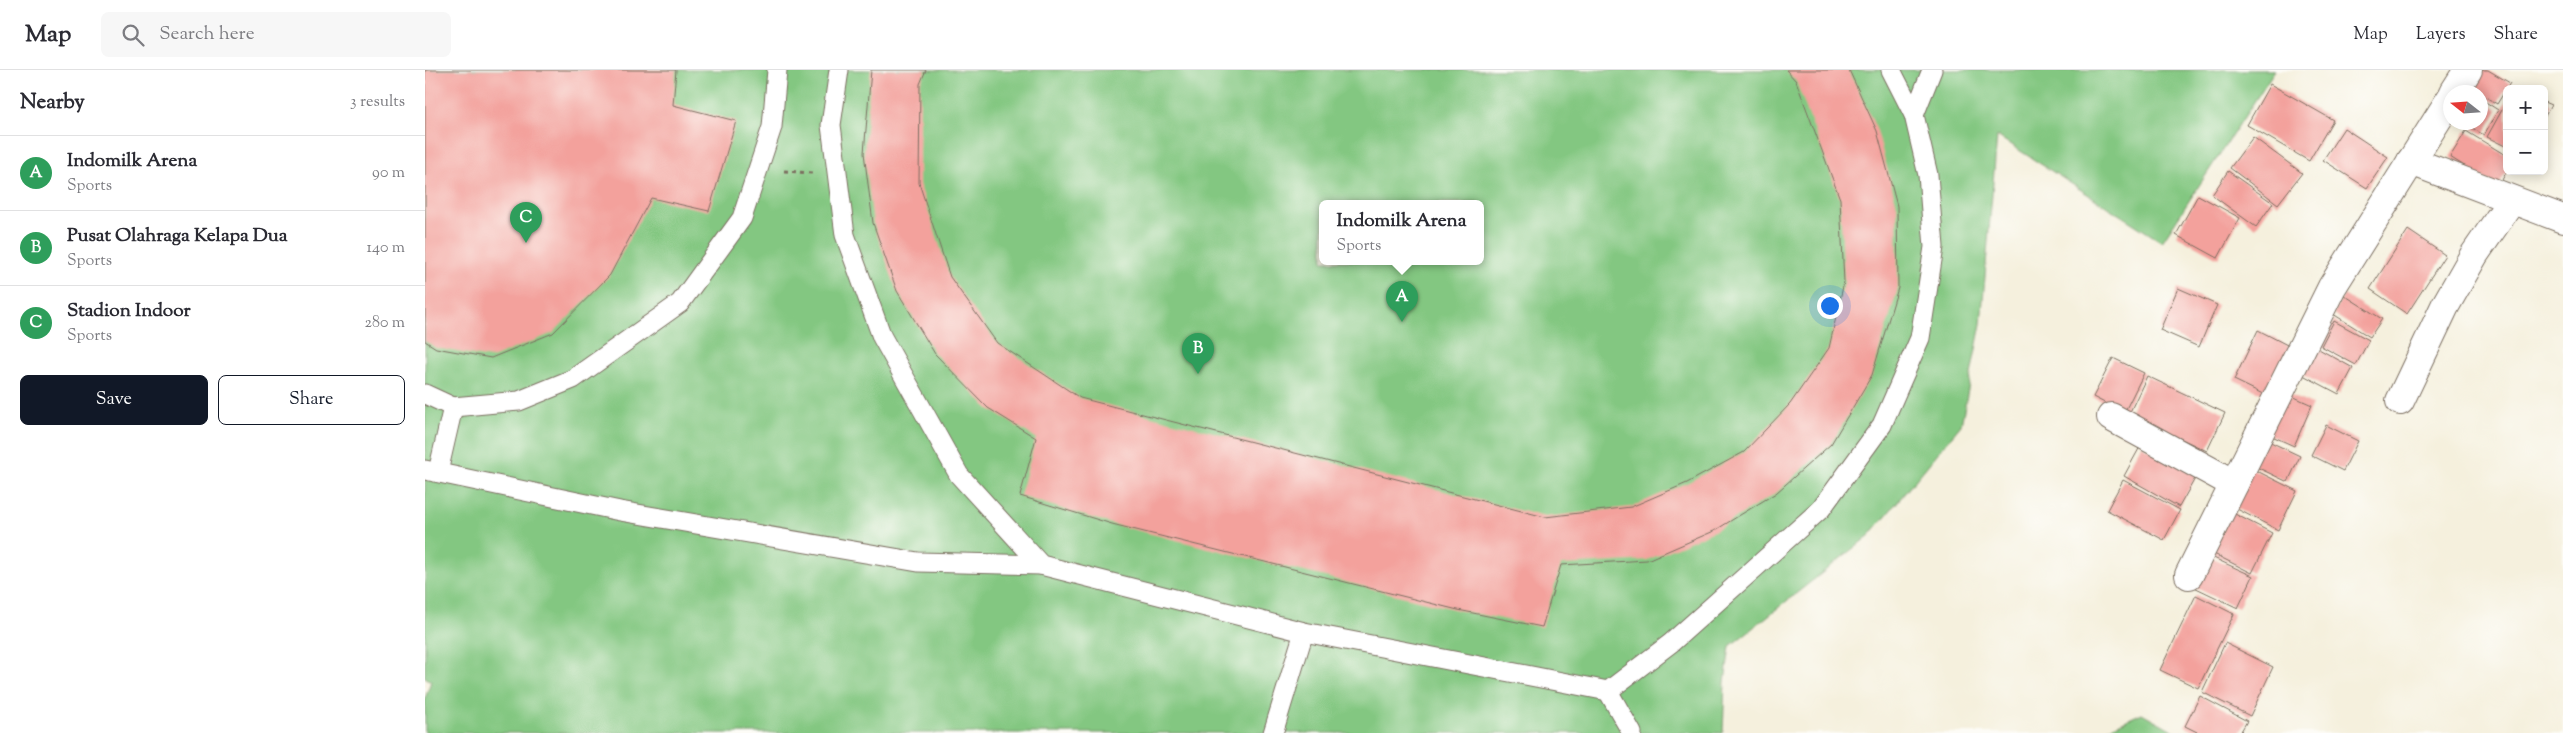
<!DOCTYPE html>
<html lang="en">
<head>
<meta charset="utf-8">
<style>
  :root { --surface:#fff; --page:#f7f7f7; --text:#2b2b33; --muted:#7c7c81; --line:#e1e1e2; --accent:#111827 }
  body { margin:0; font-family:"Sorts Mill Goudy",serif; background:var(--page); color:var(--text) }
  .controls { position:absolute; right:15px; top:15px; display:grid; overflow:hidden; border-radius:8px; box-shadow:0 2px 12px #0003 }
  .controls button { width:45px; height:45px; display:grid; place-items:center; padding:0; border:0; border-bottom:1px solid var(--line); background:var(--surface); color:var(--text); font:25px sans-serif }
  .compass { position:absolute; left:2018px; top:15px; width:45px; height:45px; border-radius:50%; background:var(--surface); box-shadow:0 2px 12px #0003; rotate:287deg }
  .you { position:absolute; left:1404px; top:235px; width:18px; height:18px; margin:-12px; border:4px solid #fff; border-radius:50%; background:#1a73e8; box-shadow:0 0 0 8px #1a73e833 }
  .badge { display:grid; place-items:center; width:32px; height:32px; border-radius:50%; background:var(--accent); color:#fff; font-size:16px; font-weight:700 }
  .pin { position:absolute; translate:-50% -41px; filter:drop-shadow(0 1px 2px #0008) }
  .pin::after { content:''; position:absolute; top:26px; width:18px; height:15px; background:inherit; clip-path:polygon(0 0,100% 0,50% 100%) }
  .popup { position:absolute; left:894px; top:130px; width:165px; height:65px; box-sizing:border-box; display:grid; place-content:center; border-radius:8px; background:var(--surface); filter:drop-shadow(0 1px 4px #0005); font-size:16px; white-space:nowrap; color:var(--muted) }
  .popup b { font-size:19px; color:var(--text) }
  .popup::after { content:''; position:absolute; left:50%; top:100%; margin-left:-10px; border:10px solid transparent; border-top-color:var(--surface) }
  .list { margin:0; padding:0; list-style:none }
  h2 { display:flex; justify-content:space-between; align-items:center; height:65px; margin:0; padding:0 20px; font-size:21px }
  h2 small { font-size:16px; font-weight:400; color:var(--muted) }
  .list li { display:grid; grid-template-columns:32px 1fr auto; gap:15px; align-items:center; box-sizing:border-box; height:75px; padding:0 20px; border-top:1px solid var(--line) }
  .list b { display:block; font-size:19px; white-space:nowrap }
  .list p { margin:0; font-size:16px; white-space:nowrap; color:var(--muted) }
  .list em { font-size:16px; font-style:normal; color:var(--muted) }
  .actions { display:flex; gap:10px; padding:15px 20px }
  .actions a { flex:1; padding:11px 0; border:1px solid var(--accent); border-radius:8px; text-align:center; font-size:18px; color:var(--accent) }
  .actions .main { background:var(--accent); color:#fff }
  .icon { flex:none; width:28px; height:28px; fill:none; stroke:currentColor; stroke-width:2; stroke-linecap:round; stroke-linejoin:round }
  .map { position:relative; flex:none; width:2138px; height:663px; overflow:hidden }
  header { display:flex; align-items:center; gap:30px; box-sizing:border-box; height:70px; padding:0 25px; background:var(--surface); border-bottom:1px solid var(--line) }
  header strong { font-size:24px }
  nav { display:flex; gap:28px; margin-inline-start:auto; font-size:18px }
  .search { width:350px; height:45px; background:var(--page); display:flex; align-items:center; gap:12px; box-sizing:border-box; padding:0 18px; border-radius:8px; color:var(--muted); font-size:19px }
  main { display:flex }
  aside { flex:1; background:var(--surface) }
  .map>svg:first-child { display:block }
  .green { fill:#83c781; stroke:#5f7850; fill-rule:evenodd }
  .building { fill:#f3a19c }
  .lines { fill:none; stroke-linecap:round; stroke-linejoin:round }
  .service-casing { stroke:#7c6f61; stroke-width:21 }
  .minor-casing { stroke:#7c6f61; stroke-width:30 }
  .path { stroke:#7c6f61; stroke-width:3; stroke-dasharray:4 4; stroke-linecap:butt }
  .service { stroke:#fff; stroke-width:19 }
  .minor { stroke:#fff; stroke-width:28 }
</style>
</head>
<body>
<header>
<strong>Map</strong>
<div class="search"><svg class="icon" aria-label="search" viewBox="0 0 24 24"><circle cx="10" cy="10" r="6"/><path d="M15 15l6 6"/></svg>Search here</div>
<nav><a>Map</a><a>Layers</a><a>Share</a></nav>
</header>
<main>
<aside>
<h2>Nearby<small>3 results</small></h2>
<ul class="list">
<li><span class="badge" style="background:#2e9e5b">A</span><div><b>Indomilk Arena</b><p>Sports</p></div><em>90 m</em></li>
<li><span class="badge" style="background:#2e9e5b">B</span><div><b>Pusat Olahraga Kelapa Dua</b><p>Sports</p></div><em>140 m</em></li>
<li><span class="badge" style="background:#2e9e5b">C</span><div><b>Stadion Indoor</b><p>Sports</p></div><em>280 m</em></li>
</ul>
<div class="actions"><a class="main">Save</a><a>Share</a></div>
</aside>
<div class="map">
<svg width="2138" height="663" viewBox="0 0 2138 663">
  <rect width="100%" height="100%" fill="#fdfcf7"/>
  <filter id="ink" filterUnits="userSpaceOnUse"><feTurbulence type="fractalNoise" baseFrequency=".02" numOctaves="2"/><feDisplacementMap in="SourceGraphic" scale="10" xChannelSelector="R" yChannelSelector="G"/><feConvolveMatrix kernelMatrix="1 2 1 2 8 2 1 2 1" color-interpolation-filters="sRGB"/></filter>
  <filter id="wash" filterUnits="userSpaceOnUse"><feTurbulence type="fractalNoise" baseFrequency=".0096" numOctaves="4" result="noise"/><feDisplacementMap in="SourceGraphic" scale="20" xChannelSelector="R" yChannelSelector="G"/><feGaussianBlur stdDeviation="1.12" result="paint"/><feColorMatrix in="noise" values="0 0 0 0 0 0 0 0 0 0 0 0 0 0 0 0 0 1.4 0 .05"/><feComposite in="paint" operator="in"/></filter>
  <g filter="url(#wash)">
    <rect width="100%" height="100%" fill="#f5f0dd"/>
    <g class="green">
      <path d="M 0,0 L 1850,0 L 1737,172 L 1572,66 L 1556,254 L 1536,355 L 1445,465 L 1305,576 L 1300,612 L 1298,663 L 0,663 L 0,629 L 6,611 L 0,607 ZM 898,133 L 1056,133 L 1056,191 L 898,191 Z"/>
      <polygon points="1717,643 1753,663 1673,663"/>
    </g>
    <g id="blocks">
      <g class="building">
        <polygon points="0,0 251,0 248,35 311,51 284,141 226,128 185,205 128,263 66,288 11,278 0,271"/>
        <polygon points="446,0 501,0 495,14 494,113 525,207 572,273 655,328 1120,447 1206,437 1262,413 1319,382 1365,334 1404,278 1419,212 1415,129 1371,11 1361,0 1424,0 1452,61 1472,136 1473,218 1447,305 1406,374 1351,423 1289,461 1222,490 1136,495 1117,557 1033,540 687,454 595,426 611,368 563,338 510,284 472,221 448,153 439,83"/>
        <polygon points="2047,0 2063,0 2085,13 2072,34 2038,13"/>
        <polygon points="1845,14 1908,50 1884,91 1822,55"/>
        <polygon points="2056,29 2073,40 2059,65 2037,52 2056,52"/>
        <polygon points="2082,31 2082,77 2062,67"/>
        <polygon points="2119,32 2126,35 2119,48"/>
        <polygon points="1919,58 1963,87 1942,118 1898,90"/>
        <polygon points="2041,61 2082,86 2082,101 2073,117 2025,87"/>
        <polygon points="1828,67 1877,103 1853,134 1805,98"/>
        <polygon points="1803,101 1848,133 1831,157 1787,125"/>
        <polygon points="1773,125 1815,148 1793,188 1751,165"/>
        <polygon points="1983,160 2020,185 1982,244 1945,219"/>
        <polygon points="1753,218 1792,235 1774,277 1735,260"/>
        <polygon points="1919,225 1957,249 1945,267 1908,244"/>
        <polygon points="1909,251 1944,270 1931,295 1896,276"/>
        <polygon points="1833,260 1868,278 1844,327 1809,310"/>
        <polygon points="1892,278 1928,298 1914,324 1878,305"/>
        <polygon points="1688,288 1719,303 1699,343 1668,327"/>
        <polygon points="1722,306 1800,343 1782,381 1704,344"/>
        <polygon points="1856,321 1887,335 1869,376 1838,362"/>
        <polygon points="1901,355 1933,371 1918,401 1886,385"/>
        <polygon points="1835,367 1875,386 1863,412 1823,393"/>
        <polygon points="1716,375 1772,405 1754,437 1699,406"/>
        <polygon points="1826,398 1872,421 1853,460 1808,437"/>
        <polygon points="1698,410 1755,440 1739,470 1682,440"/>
        <polygon points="1802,440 1847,463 1827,503 1781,480"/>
        <polygon points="1782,485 1828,506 1813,538 1767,516"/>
        <polygon points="1771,525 1809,544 1773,618 1735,600"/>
        <polygon points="1800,573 1848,597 1825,646 1777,622"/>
        <polygon points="1775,626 1822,651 1815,663 1774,663 1760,656"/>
      </g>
    </g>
  </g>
  <g filter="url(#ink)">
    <use href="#blocks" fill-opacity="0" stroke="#7c6f61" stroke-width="1"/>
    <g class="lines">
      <defs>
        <g id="service">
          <polyline points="414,0 406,55 420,165 457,267 534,405 616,495 879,562 1183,621 1246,573 1396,439 1457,355 1495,268 1509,177 1503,105 1489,45 1466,0"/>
          <polyline points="1489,45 1507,0"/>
          <polyline points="0,324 28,337 94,331 148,309 255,233 317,148 347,57 352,0"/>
          <polyline points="0,400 195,441 493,492 616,495"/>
          <polyline points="13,402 28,337"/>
          <polyline points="1183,621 1207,663"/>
          <polyline points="848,663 879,562"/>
        </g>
        <g id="minor">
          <polyline points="2029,22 2043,0"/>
          <polyline points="1986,91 2138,149"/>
          <polyline points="1975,331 2020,236 2049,185 2087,130"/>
          <polyline points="1686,347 1809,414"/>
          <polyline points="1764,505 1907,217 2026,28"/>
        </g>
      </defs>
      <use href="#service" class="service-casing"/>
      <use href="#minor" class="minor-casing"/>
      <polyline class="path" points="359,101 387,103"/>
      <use href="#service" class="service"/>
      <use href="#minor" class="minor"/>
    </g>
  </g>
</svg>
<div class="controls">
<button>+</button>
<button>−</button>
</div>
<svg class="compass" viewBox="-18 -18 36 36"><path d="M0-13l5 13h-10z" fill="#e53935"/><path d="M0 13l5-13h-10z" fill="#7c7c81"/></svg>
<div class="you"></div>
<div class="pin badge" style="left:977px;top:252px;background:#2e9e5b">A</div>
<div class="popup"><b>Indomilk Arena</b>Sports</div>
<div class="pin badge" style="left:773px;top:304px;background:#2e9e5b">B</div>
<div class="pin badge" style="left:101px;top:173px;background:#2e9e5b">C</div>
</div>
</main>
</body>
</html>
